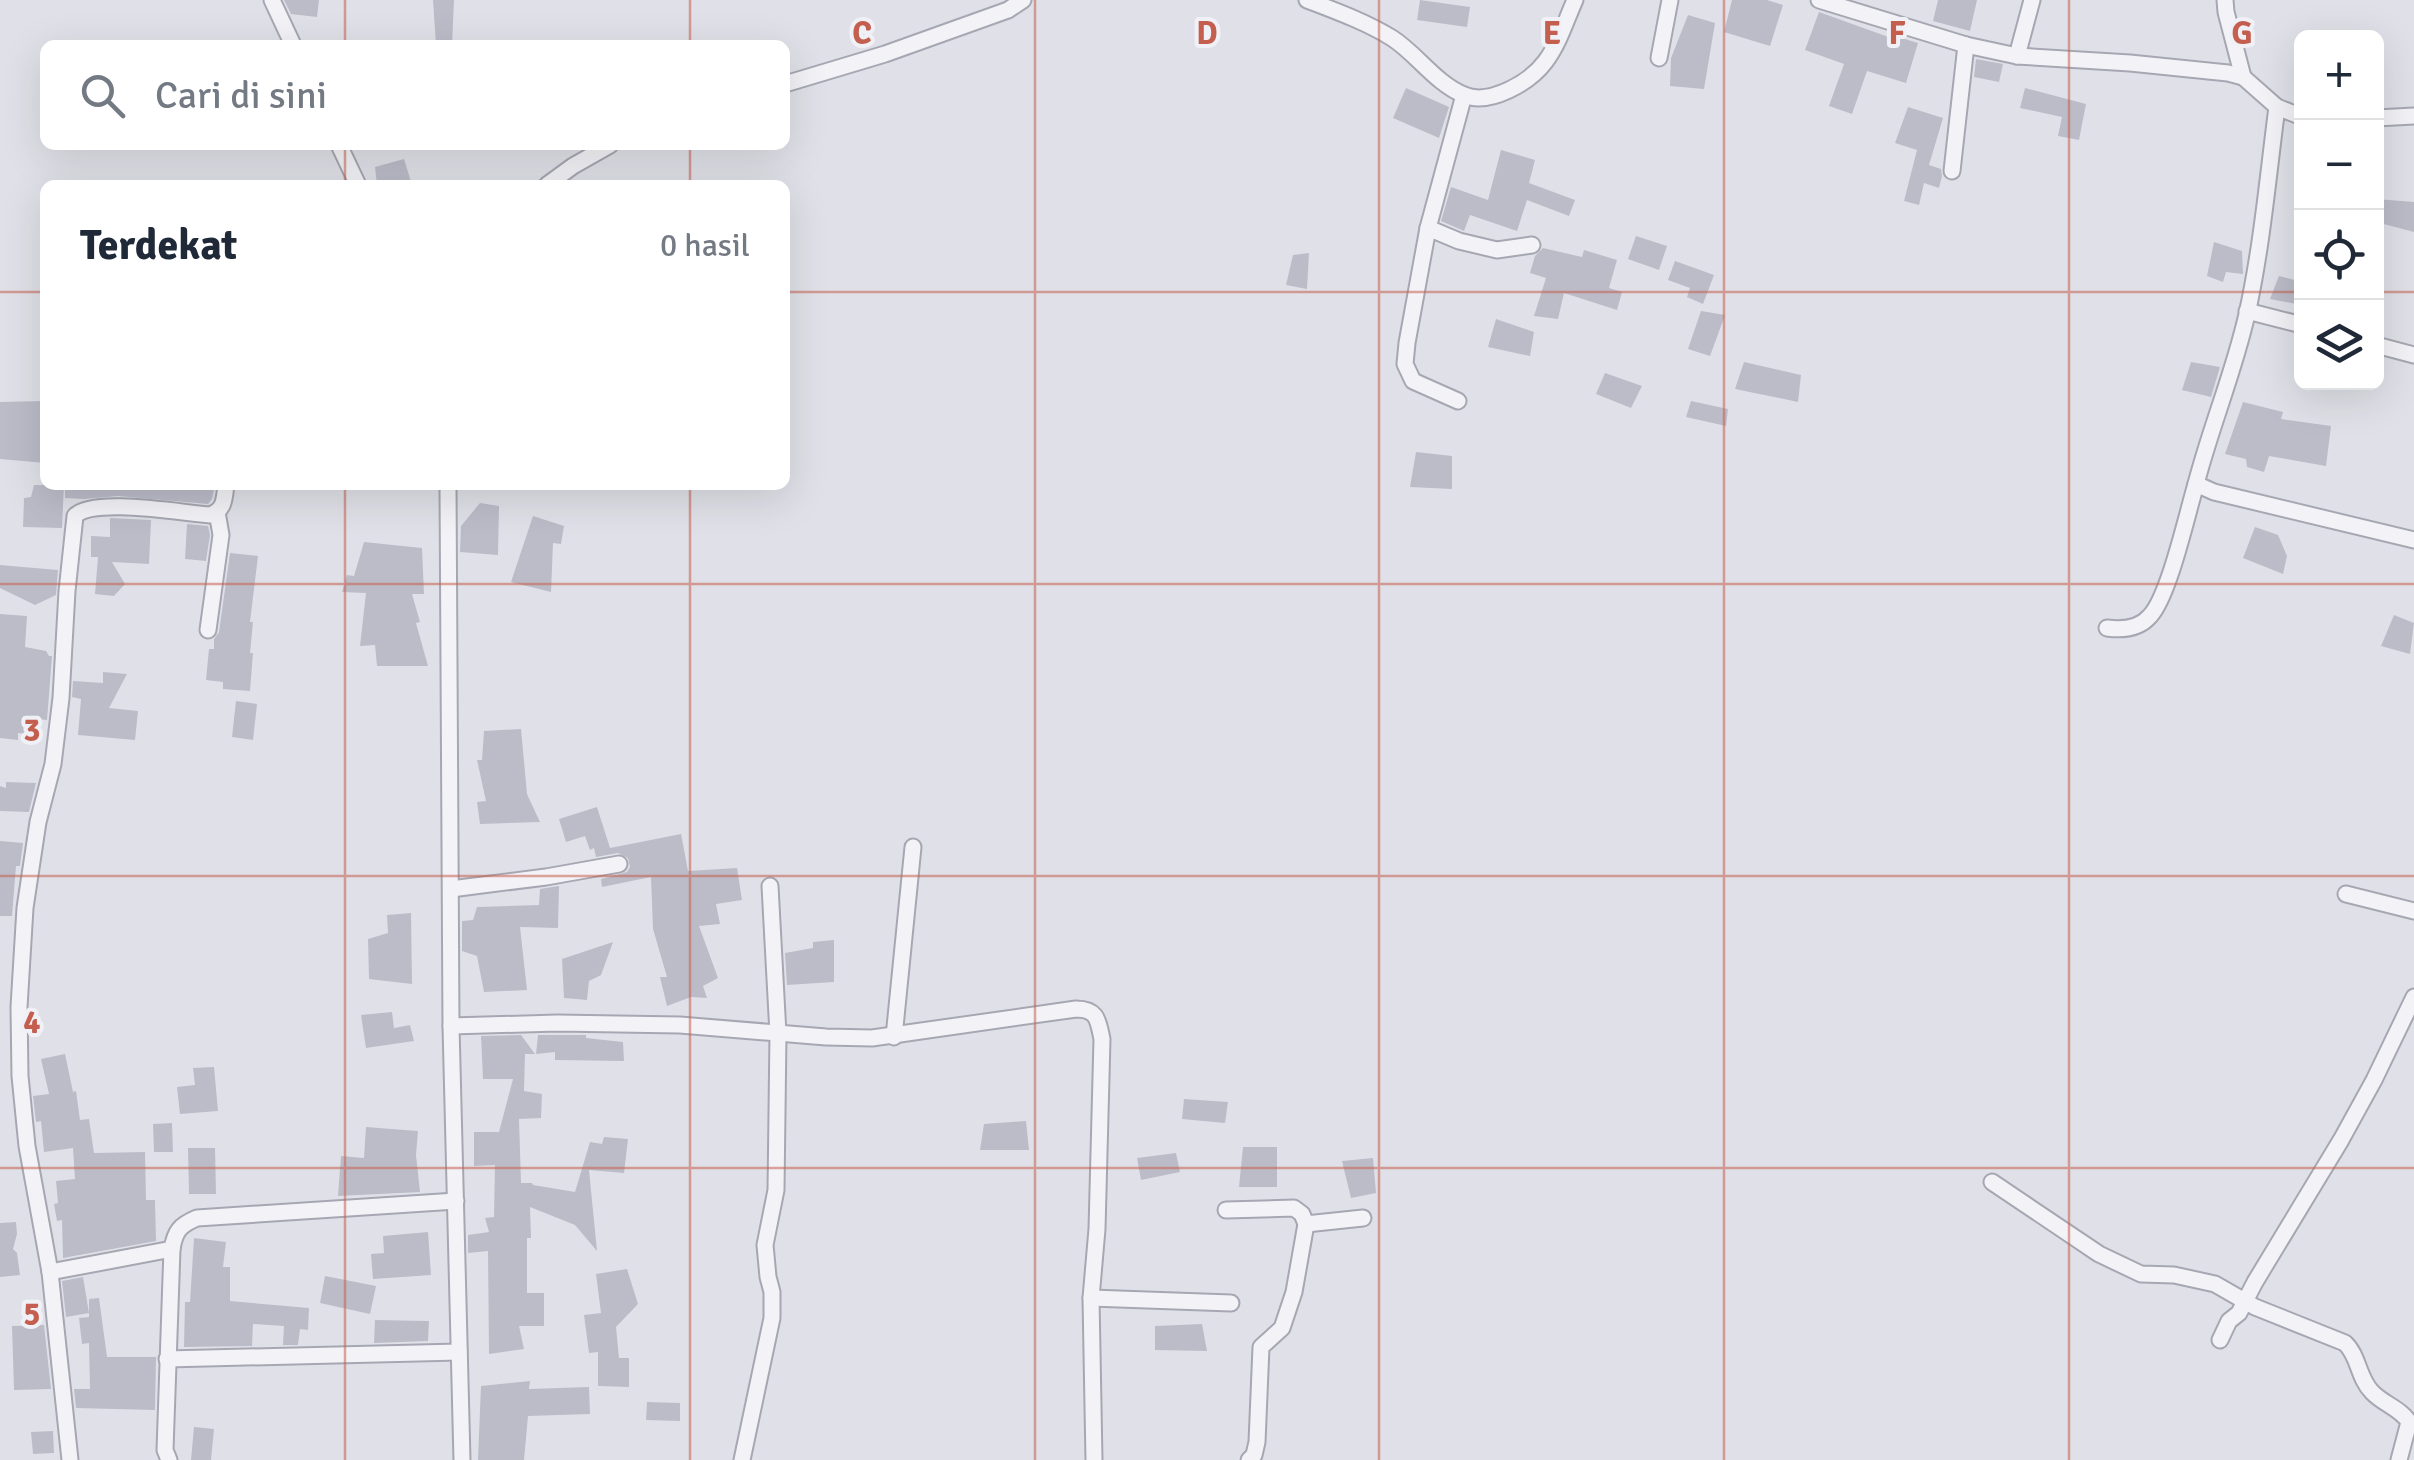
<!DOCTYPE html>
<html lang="id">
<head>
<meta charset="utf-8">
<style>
  :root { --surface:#fff; --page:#f6f6f7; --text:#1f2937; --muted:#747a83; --line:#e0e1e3 }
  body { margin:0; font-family:Signika,sans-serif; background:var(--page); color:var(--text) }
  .controls { position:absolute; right:30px; top:30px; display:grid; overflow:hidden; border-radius:15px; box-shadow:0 10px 40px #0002 }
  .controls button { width:90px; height:90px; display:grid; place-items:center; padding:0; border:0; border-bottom:2px solid var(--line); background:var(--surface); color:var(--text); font:50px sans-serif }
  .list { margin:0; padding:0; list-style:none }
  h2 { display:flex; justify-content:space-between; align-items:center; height:130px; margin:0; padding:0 40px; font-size:42px }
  h2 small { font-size:32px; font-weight:400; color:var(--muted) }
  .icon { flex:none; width:55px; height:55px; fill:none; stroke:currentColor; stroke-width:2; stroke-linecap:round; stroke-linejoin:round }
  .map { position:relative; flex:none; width:2414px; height:1460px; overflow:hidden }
  .search { position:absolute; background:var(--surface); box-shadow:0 10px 40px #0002; left:40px; top:40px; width:750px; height:110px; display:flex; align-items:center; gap:25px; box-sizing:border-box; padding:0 35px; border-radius:15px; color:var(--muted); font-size:38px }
  .panel { position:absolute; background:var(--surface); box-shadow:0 10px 40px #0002; left:40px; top:180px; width:750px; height:310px; border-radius:15px }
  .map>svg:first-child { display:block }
  .building { fill:#bbbcc8 }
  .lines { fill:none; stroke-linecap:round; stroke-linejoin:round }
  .street-casing { stroke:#a6a7b2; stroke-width:19 }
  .street { stroke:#f3f3f7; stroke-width:15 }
  .grid { fill:none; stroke:#c45f4f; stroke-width:2.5; stroke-opacity:0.55 }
  .grid-label { font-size:32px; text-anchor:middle; font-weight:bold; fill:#c45f4f; stroke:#f0f1f6; stroke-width:8; stroke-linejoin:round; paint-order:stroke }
</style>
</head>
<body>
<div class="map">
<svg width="2414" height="1460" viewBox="0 0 2414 1460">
  <rect width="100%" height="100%" fill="#e0e1e8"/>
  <g class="building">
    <polygon points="284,0 319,0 317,17 291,14"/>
    <polygon points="433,0 454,0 452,45 436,45"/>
    <polygon points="1420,0 1470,7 1467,27 1417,20"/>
    <polygon points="1732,0 1767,0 1783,5 1770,46 1724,32"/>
    <polygon points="1938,0 1977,0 1970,31 1933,21"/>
    <polygon points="1819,12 1894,39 1895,36 1918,43 1906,83 1867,71 1852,114 1829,106 1844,64 1805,50"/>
    <polygon points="1688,15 1715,23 1704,89 1670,86 1671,58"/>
    <polygon points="1976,59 2003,64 1999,82 1974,77"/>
    <polygon points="1406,88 1449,107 1439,138 1393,118"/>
    <polygon points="2025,88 2086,104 2079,140 2058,136 2062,117 2020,108"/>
    <polygon points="1908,107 1943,118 1929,165 1941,169 1942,176 1939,188 1924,183 1919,205 1904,201 1917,150 1895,143"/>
    <polygon points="1501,150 1535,160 1529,183 1575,200 1569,216 1527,200 1517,231 1470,215 1464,231 1441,221 1451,187 1488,200"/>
    <polygon points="404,159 412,185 377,185 375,167"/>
    <polygon points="2376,199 2414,202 2414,232 2376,222"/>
    <polygon points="1636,236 1667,246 1659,270 1628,259"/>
    <polygon points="2214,242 2242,251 2243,274 2226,272 2223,282 2207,276"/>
    <polygon points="1543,248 1582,257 1584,250 1617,260 1609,288 1622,292 1617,310 1564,293 1558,319 1534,316 1546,278 1530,273 1535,256"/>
    <polygon points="1309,253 1307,289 1286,285 1293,255"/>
    <polygon points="1675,261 1714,275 1703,304 1687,297 1690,288 1668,280"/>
    <polygon points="2279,276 2302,282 2302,305 2270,299"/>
    <polygon points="1701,311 1725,315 1710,356 1688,349"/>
    <polygon points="1496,319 1534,332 1530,356 1488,347"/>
    <polygon points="1744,362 1801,375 1798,402 1735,389"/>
    <polygon points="2191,362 2220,367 2211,397 2182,390"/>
    <polygon points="1605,373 1642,386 1631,408 1596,394"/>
    <polygon points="44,401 45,463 0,459 0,402"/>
    <polygon points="1691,401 1728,409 1726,426 1686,417"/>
    <polygon points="2243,402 2283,412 2281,419 2331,426 2326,466 2269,456 2264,472 2247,467 2246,459 2225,454"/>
    <polygon points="1416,452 1452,456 1452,489 1410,487"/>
    <polygon points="34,485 64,485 62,528 23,527 24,498 31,497"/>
    <polygon points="65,485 215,485 212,499 208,504 118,496 84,499 65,498"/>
    <polygon points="480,503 499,506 498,555 460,552 461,526"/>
    <polygon points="533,516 564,526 561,544 553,543 551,592 511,582"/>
    <polygon points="110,518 151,520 149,564 112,562 125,584 114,596 95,594 98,557 91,557 91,536 110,537"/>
    <polygon points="187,524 208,526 210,535 206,561 185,559"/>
    <polygon points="2255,527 2278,535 2287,556 2283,574 2243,558"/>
    <polygon points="364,542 422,548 424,594 412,594 420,622 416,623 428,666 377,666 375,645 360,646 366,593 342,592 347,575 354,576"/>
    <polygon points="230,553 258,556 250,622 253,622 250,653 253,653 250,691 223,689 223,682 206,680 209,649 214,649 214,639 219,632"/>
    <polygon points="0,565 58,570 56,595 35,605 0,588"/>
    <polygon points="0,614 27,616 25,647 46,651 49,656 52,656 47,720 37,719 36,735 18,733 18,740 0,738"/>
    <polygon points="2394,615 2414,623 2410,654 2381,646"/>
    <polygon points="103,672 127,674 109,708 138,711 135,740 78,735 81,699 72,697 73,681 103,683"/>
    <polygon points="236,701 257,704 253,740 232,737"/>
    <polygon points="521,729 527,794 540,822 480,824 477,802 486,801 477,760 482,760 484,731"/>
    <polygon points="6,782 36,783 29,812 0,811 0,786 6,788"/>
    <polygon points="597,807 610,848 681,834 688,871 737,868 742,900 716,904 720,924 699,926 718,978 703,986 707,998 691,997 667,1006 660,977 667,977 653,929 651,877 602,887 601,879 627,872 630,867 628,858 618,853 596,857 594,848 590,850 585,836 566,842 559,819"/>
    <polygon points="0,841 23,843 20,866 16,866 12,916 0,916"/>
    <polygon points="559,886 558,928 520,927 527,990 484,992 477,956 462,951 462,921 473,920 477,907 539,905 540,889"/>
    <polygon points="411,913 412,984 369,979 368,939 388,933 387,915"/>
    <polygon points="834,940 834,982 787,985 785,953 813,948 813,942"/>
    <polygon points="613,942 601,975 589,981 587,1000 564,998 562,959"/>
    <polygon points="392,1012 394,1028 410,1025 414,1041 366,1048 361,1015"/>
    <polygon points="521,1035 535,1054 525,1054 524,1091 542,1094 541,1118 519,1119 521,1183 532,1183 533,1185 575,1192 590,1142 602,1144 604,1137 628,1139 624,1173 589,1170 597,1251 575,1225 530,1207 531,1238 527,1238 527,1293 544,1293 544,1326 519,1326 524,1349 489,1354 488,1251 468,1253 468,1235 489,1232 485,1218 494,1217 495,1165 474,1166 474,1132 499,1132 513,1079 483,1079 481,1036"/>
    <polygon points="538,1035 586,1035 586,1038 623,1042 624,1061 555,1060 555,1052 536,1054"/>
    <polygon points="65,1054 73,1092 76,1091 80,1120 89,1119 94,1153 145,1152 146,1200 155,1200 156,1241 63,1258 62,1220 57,1221 54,1204 58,1203 56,1181 75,1179 73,1148 44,1152 41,1121 36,1122 33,1096 49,1094 41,1059"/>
    <polygon points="214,1067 218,1111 180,1114 177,1087 195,1085 193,1068"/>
    <polygon points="1184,1099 1228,1102 1225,1123 1182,1119"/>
    <polygon points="1026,1121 1029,1150 980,1150 984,1124"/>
    <polygon points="172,1123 173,1152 154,1152 153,1124"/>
    <polygon points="366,1127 418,1131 416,1155 420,1192 338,1196 341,1156 364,1158"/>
    <polygon points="1243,1147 1277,1147 1277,1187 1239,1187"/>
    <polygon points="188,1148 215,1148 216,1194 189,1194"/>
    <polygon points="1176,1153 1180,1172 1141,1180 1137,1158"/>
    <polygon points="1373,1158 1376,1193 1351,1198 1342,1161"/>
    <polygon points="16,1222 17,1234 13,1249 17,1253 20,1275 0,1277 0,1223"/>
    <polygon points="428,1232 431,1275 373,1279 371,1254 384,1253 383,1236"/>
    <polygon points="194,1238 226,1242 223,1267 230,1267 230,1301 309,1308 308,1330 300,1329 298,1345 283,1345 284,1326 253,1324 252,1346 184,1347 185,1302 190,1302"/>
    <polygon points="627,1269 638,1304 616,1327 619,1358 629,1358 629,1387 598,1386 598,1352 589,1353 584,1315 601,1313 596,1274"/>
    <polygon points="325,1276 376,1286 370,1314 320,1303"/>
    <polygon points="83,1277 89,1313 89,1299 99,1298 107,1357 156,1357 155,1410 76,1408 74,1389 90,1389 89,1343 82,1344 79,1318 89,1317 89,1313 66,1317 62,1281"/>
    <polygon points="375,1320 429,1321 428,1341 374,1343"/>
    <polygon points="1202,1324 1207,1351 1155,1350 1155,1326"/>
    <polygon points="44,1325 51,1389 14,1390 12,1326"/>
    <polygon points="530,1381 529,1389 589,1387 590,1414 528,1416 524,1460 478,1460 481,1386"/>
    <polygon points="647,1402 680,1403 680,1421 646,1420"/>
    <polygon points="194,1427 214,1429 211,1460 191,1460"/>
    <polygon points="53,1431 54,1453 33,1454 31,1432"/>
  </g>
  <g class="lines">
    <defs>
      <g id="street">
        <polyline points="272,0 293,45"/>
        <path d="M 1307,0 C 1336,11 1366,22 1392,38 C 1417,54 1435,83 1464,95 C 1490,106 1530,82 1545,62 C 1559,44 1566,20 1575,0"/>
        <polyline points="1819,0 1966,45 2017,56 2130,63 2228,73 2243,77 2277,107 2302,117"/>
        <polyline points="2225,0 2226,12 2243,77"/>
        <polyline points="2017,56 2032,0"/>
        <polyline points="1659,58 1670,0"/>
        <polyline points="785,84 885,54 1008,10 1023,0"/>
        <path d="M 2277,107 C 2268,176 2262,246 2247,314 C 2234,372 2211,426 2196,484 L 2214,492 L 2414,540"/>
        <polyline points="2376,118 2414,116"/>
        <polyline points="339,145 358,185"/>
        <polyline points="1952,171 1966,45"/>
        <polyline points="547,185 573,166 610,145"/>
        <polyline points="1428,228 1459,241 1497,250 1532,245"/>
        <polyline points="2247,311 2302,325"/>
        <polyline points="2376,345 2414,355"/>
        <polyline points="1458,401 1413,381 1405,364 1407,343 1428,228 1464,95"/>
        <polyline points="448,485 451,1026 462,1460"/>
        <path d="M 2107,628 C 2122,630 2139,629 2150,616 C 2169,596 2187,514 2196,484"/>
        <polyline points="208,630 221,535 217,512"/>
        <polyline points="451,889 546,877 619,864"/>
        <polyline points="2346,894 2414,911"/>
        <path d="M 451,1026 L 557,1023 L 680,1025 L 826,1037 L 872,1038 L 1076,1009 C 1098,1009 1098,1021 1102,1039 L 1097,1229 L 1091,1298 L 1094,1460"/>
        <polyline points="894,1037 913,847"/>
        <path d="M 1992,1182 L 2099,1254 L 2141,1274 L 2174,1275 L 2215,1284 L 2255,1307 L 2345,1343 C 2359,1356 2358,1378 2372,1392 C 2383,1404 2400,1408 2409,1422 L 2399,1460"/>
        <polyline points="1226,1210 1294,1208 1302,1214 1306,1224 1363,1218"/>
        <path d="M 50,1272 L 172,1249 C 175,1231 180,1225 197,1218 L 456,1201"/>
        <polyline points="1091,1298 1231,1303"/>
        <polyline points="2220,1340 2229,1321 2239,1313 2255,1282 2341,1140 2374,1080 2414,997"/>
        <polyline points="167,1359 459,1352"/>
        <path d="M 70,1460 L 50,1272 L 27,1146 L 20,1076 L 19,1007 L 25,908 L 38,822 L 53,764 L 61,698 L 67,591 L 75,516 C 93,497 181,513 210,515 C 225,510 224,499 226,485"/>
        <polyline points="169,1460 165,1450 172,1249"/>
        <polyline points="742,1460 772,1318 772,1292 768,1277 765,1245 776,1190 778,1034 770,886"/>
        <polyline points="1249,1460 1254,1455 1257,1442 1261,1347 1282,1328 1294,1292 1306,1224"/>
      </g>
    </defs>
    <use href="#street" class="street-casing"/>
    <use href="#street" class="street"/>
  </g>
  <path class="grid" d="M 345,0 L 345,45M 690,0 L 690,45M 1035,0 L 1035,1460M 1379,0 L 1379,1460M 1724,0 L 1724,1460M 2069,0 L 2069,1460M 345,145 L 345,185M 690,145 L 690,185M 0,292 L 45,292M 785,292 L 2302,292M 2376,292 L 2414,292M 345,485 L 345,1460M 690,485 L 690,1460M 0,584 L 2414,584M 0,876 L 2414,876M 0,1168 L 2414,1168"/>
  <g class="grid-label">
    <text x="862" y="44">C</text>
    <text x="1207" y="44">D</text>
    <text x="1552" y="44">E</text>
    <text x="1897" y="44">F</text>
    <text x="2242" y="44">G</text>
    <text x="32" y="741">3</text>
    <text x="32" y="1033">4</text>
    <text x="32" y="1325">5</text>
  </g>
</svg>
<div class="controls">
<button>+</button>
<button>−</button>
<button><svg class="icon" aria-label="locate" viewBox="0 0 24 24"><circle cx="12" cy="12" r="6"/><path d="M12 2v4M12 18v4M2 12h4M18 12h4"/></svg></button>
<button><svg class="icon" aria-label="layers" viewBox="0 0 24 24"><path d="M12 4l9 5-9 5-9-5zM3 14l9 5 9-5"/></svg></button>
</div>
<div class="search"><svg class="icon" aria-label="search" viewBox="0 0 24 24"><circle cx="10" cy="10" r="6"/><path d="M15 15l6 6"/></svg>Cari di sini</div>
<section class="panel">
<h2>Terdekat<small>0 hasil</small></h2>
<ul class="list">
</ul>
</section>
</div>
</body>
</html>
